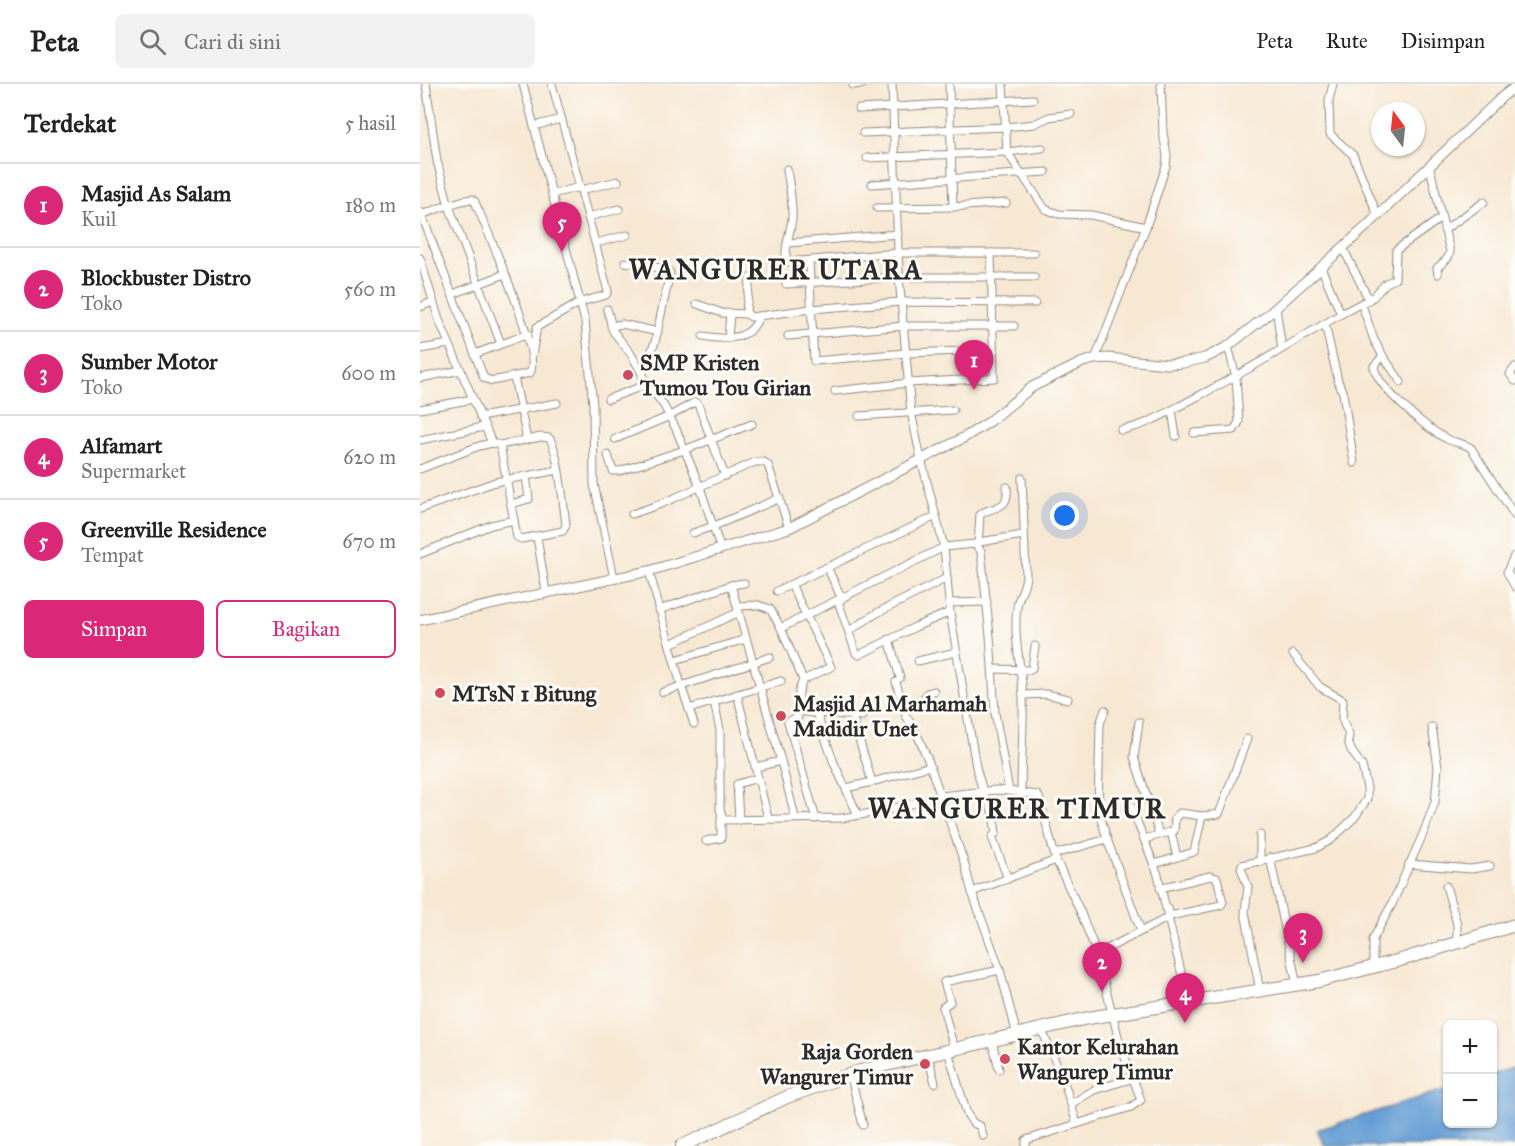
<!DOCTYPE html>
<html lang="id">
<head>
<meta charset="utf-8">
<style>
  :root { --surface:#fff; --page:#f2f2f2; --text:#222; --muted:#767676; --line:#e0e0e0; --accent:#db2777 }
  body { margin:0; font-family:"IM FELL Great Primer",serif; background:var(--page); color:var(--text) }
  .controls { position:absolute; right:18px; bottom:18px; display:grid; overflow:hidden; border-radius:9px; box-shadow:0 2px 4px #0004 }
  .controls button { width:54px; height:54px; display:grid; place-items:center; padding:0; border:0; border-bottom:2px solid var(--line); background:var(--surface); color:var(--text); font:30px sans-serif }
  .compass { position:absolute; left:951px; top:18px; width:54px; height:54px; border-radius:50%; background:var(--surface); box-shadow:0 2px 4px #0004; rotate:345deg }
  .you { position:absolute; left:645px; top:432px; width:21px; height:21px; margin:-15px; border:4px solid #fff; border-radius:50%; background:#1a73e8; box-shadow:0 0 0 9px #1a73e833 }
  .badge { display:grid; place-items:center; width:39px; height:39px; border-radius:50%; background:var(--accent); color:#fff; font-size:20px; font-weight:700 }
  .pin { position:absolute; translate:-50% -50px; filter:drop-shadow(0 2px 3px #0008) }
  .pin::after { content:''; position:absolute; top:32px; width:21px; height:18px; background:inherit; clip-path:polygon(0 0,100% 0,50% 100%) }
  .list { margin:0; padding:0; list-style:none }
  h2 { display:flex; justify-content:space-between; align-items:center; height:78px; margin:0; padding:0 24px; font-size:26px }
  h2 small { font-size:20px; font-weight:400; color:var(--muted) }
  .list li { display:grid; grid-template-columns:39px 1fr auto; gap:18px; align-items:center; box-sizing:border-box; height:84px; padding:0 24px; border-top:2px solid var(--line) }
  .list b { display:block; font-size:22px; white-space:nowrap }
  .list p { margin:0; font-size:20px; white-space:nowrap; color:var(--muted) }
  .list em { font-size:20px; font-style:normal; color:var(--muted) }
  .actions { display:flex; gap:12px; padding:18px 24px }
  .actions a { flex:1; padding:14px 0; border:2px solid var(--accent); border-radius:9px; text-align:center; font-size:21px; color:var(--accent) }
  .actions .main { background:var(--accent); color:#fff }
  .icon { flex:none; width:33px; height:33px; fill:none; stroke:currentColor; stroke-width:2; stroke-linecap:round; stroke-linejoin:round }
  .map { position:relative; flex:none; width:1095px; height:1062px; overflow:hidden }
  header { display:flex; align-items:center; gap:36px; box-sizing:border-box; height:84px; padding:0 30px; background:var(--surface); border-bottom:2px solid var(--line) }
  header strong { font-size:28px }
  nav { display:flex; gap:33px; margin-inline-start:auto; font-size:21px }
  .search { width:420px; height:54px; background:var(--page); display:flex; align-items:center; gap:15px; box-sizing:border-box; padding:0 21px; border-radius:9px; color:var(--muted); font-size:22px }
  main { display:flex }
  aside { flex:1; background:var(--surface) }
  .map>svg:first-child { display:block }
  .water { fill:#659ed4; stroke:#486480; stroke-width:1.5 }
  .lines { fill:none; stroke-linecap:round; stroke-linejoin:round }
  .street-casing { stroke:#918a7f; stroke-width:9 }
  .secondary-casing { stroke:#918a7f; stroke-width:11 }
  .highway-casing { stroke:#918a7f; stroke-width:14 }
  .street { stroke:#fff; stroke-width:7 }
  .secondary { stroke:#fff; stroke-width:9 }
  .highway { stroke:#fff; stroke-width:12 }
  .poi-dot { fill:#d1495b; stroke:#fdfcf7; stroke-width:2 }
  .labels { text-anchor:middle; stroke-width:6; stroke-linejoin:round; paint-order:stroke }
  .poi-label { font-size:22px; font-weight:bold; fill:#2b2b2b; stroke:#fdfcf7; text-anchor:start }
  .district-label { font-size:28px; font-weight:bold; letter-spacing:1.5px; fill:#2b2b2b; stroke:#fdfcf7 }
</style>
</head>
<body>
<header>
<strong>Peta</strong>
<div class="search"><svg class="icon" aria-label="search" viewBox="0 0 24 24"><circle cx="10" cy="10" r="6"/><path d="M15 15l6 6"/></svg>Cari di sini</div>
<nav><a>Peta</a><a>Rute</a><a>Disimpan</a></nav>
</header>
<main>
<aside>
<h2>Terdekat<small>5 hasil</small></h2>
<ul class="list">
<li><span class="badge">1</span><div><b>Masjid As Salam</b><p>Kuil</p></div><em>180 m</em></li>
<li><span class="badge">2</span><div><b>Blockbuster Distro</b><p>Toko</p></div><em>560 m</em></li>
<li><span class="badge">3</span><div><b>Sumber Motor</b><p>Toko</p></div><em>600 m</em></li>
<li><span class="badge">4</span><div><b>Alfamart</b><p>Supermarket</p></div><em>620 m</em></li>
<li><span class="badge">5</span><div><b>Greenville Residence</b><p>Tempat</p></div><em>670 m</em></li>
</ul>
<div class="actions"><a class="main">Simpan</a><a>Bagikan</a></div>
</aside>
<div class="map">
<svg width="1095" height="1062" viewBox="0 0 1095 1062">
  <rect width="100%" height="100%" fill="#fdfcf7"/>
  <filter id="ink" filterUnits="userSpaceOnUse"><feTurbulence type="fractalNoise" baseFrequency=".0167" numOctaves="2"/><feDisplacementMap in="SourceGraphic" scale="12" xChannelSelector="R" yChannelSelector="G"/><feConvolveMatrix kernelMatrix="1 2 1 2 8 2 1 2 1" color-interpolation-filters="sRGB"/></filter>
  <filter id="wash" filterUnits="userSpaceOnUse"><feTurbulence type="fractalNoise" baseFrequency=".008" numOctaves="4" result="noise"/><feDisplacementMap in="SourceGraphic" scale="24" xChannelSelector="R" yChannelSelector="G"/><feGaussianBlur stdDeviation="1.35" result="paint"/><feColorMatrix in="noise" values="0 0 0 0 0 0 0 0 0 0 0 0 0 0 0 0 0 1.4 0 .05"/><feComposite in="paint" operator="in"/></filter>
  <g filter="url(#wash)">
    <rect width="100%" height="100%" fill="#f7e8d3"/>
    <polygon class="water" points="1095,983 1095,1062 905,1062 897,1046 1027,1005 1028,1040 1072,1040 1073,990"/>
  </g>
  <g filter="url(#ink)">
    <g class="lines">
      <defs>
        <g id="street">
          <polyline points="6,0 17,77 29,122 81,260"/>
          <polyline points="103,0 114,42"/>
          <polyline points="132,0 160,103"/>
          <polyline points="472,0 479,193 491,328 501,375 524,463 555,460 561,467 570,552 575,629 589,707 617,711 619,713 636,776 660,827 677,870 700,960 721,1016 711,1023 606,1056 606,1062"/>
          <polyline points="529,0 533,123"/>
          <polyline points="583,0 587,68 625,125 639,130 671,131 726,143"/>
          <polyline points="913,0 909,16 910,50 933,71 958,132"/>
          <polyline points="433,1 443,0"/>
          <polyline points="439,25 613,15"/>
          <polyline points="443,49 586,43 614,40 629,33 651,30"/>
          <polyline points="447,74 587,68 622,64"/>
          <polyline points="1010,84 1030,168 1028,174 1017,184 1018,190"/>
          <path d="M 367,85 C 369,101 373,117 372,134 C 371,148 363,165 367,178 L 478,169 L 614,169"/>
          <polyline points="452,100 626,88"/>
          <polyline points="161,106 198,97"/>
          <polyline points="132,110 114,42 141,35"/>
          <polyline points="457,124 533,123 586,119"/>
          <path d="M 0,127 L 6,142 L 64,294 L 72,297 L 110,289 C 123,270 66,144 55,118 L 52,115 C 35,117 18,125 1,131 L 0,131"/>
          <polyline points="168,133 199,125"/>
          <polyline points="1024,146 1064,118"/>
          <polyline points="176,159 207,151"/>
          <polyline points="368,159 478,150"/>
          <polyline points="923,164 949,216"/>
          <polyline points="0,174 19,236 72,359"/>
          <polyline points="389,177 394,277 486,269 574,266"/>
          <polyline points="205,178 246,185 250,189 235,258 222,291"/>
          <polyline points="901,183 921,230"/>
          <polyline points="330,194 326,226 328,231 331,233 391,225 481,218 615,219"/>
          <polyline points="366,200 479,193 614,193"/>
          <polyline points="33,210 85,190"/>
          <polyline points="277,220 302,229 327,230"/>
          <path d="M 942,221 L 954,256 L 963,272 L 954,282 C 956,303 1009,347 1029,356 C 1036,359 1044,359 1051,364 L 1095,432"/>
          <polyline points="0,223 12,218"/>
          <polyline points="187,225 193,247 211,270 228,300 244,322 256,345 280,403 301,466"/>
          <polyline points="905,240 918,297 923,309 934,379"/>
          <polyline points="191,242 202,240 238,248"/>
          <path d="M 283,252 C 305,256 331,257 339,232"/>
          <polyline points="368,252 484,242 594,242"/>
          <polyline points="308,254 310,229"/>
          <polyline points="0,265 29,260"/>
          <polyline points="862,265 921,230 953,213 966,199 975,195 976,166 1021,134"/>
          <polyline points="55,270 108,250"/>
          <polyline points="112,271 117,243 161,218 186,211 188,207 160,103 132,110 165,237 173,321 174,400 194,494"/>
          <polyline points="963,272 981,298"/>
          <polyline points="675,275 726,143 746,82 747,71 743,49 741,0"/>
          <polyline points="1095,283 1090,290 1095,297"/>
          <polyline points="94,293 107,356"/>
          <polyline points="0,294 41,286"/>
          <polyline points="415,307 489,299 574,294 571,169"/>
          <polyline points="188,315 228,300"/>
          <polyline points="0,325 53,315"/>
          <polyline points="752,326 756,352"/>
          <polyline points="439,332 533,326"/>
          <polyline points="60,333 137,319"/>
          <path d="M 701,346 C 724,343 748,328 769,317 C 800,301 831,284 862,265 L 856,224"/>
          <polyline points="774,349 814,346 819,338 816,293 808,262"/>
          <polyline points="195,355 250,332 275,318 278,320 305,392"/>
          <polyline points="0,356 64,343"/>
          <polyline points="188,371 193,387 200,387 264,366 332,340"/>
          <path d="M 0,385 L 59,362 L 72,359 L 80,361 L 121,353 L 129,354 C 138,363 144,425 146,441 L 143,447 L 101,455 L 97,453 L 80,361"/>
          <polyline points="91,420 109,415 106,392"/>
          <polyline points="0,425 75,398 138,386"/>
          <polyline points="212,430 241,420 335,378 344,378 348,381 369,444"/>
          <polyline points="273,449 294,442 360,414"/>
          <polyline points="117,453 126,508"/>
          <polyline points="559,458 604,451"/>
          <path d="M 558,462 L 560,430 C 575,421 589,427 587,403"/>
          <polyline points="0,470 71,441 94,436"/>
          <polyline points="1094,472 1087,488 1095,503"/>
          <polyline points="407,483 422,515"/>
          <polyline points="229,487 261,601 274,640"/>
          <polyline points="371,500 411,583 383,596 379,607 378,633 368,638 396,735"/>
          <polyline points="311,501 361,677 375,733"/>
          <polyline points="357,507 516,432"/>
          <polyline points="418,517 436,569 439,571 495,543 530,528"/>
          <polyline points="529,519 567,518"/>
          <polyline points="318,522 338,521 350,525 361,544"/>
          <polyline points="239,526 311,501 324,499"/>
          <polyline points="429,547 457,529 527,494"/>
          <polyline points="469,555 480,594"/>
          <polyline points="250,560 319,528"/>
          <polyline points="255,576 326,555"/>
          <polyline points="498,577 536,568"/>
          <polyline points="573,585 610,586 612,584 615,562"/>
          <path d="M 383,596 L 361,544 L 524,463 L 530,528 L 556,683 L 562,704 L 560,708 C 572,716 574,735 576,749 L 572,753 L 588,795"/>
          <polyline points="476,598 486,632 497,650 508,676 544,778 552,808 580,886 597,951"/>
          <polyline points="243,608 350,573"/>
          <polyline points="317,610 348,734"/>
          <polyline points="603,611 626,610 648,615"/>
          <polyline points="294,617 300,646 300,725 303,736 422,734 464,727 521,712 576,706 589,707"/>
          <polyline points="482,622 503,616 507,609 514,607"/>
          <polyline points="269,625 361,597"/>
          <polyline points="685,626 680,640 678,724 687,755"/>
          <polyline points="379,627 395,629 397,631 414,679 438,731"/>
          <polyline points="395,629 442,632"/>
          <polyline points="719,638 714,673 739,750"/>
          <polyline points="336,683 361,677"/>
          <polyline points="452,698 510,682"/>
          <polyline points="426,704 452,698 432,632"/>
          <path d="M 601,709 C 601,676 604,643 603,611 C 601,581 593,553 597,523 C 598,512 605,505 606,492 L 602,394"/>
          <polyline points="711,722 738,791 768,917"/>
          <polyline points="319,736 317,700 338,694"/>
          <polyline points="751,748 757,773"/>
          <polyline points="724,755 754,747 755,734 760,729 782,732 799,730 827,655"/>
          <polyline points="286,757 301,754 301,735"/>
          <polyline points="635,770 687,755 721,847"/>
          <polyline points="850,773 877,901"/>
          <polyline points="840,778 840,751"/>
          <polyline points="734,780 774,768 782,732"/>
          <polyline points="989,780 1051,785 1070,782"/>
          <polyline points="1026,802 1037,840 1037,859"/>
          <polyline points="740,804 790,792 797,794 803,818 801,821 750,832 748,824"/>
          <polyline points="552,808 636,776"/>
          <polyline points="677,870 747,834"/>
          <polyline points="953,884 953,855 972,820 1003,750 1015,718 1018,683 1012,643"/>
          <polyline points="840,907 825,828 828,803 821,784 822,781 896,764 911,756 935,733 947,715 947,704 942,682 931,666 928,658 929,651 922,635 923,616 900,603 873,570"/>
          <polyline points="621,944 644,998 657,1040"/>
          <polyline points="572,957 579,985"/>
          <polyline points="534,965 523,923 530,918 524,898 580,886"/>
          <polyline points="528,967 547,1030 553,1039 560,1042 563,1052"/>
          <polyline points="508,972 515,999"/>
          <polyline points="430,990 443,1041"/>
          <polyline points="651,1020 674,1006 714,994"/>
        </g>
        <polyline id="secondary" points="0,536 229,487 369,444 545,353 569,338 612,303 663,278 675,275 687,274 747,280 763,279 785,274 807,263 850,229 947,142 1083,12 1095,3"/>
        <polyline id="highway" points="262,1062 367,1013 440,987 668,934 899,897 984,875 1095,841"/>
      </defs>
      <use href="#street" class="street-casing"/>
      <use href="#secondary" class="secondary-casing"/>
      <use href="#highway" class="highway-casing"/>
      <use href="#street" class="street"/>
      <use href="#secondary" class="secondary"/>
      <use href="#highway" class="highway"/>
    </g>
  </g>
  <g class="poi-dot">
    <circle cx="208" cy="291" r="6"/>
    <circle cx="20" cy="609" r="6"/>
    <circle cx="361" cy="632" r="6"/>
    <circle cx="585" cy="975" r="6"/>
    <circle cx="505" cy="980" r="6"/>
  </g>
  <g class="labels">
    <g class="poi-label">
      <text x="220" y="286">SMP Kristen<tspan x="220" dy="25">Tumou Tou Girian</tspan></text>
      <text x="32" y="617">MTsN 1 Bitung</text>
      <text x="373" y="627">Masjid Al Marhamah<tspan x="373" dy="25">Madidir Unet</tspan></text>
      <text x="597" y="970">Kantor Kelurahan<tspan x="597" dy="25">Wangurep Timur</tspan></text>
      <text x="493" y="975" text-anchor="end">Raja Gorden<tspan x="493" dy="25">Wangurer Timur</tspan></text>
    </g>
    <g class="district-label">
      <text x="356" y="195">WANGURER UTARA</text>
      <text x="597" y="734">WANGURER TIMUR</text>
    </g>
  </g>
</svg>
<div class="controls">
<button>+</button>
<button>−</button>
</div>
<svg class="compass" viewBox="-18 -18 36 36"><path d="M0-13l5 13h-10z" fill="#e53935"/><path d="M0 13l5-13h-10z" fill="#767676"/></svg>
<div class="you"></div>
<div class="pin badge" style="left:554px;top:306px">1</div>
<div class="pin badge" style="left:682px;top:908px">2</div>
<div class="pin badge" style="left:883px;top:879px">3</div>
<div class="pin badge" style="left:765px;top:939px">4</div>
<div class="pin badge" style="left:142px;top:168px">5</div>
</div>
</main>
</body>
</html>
